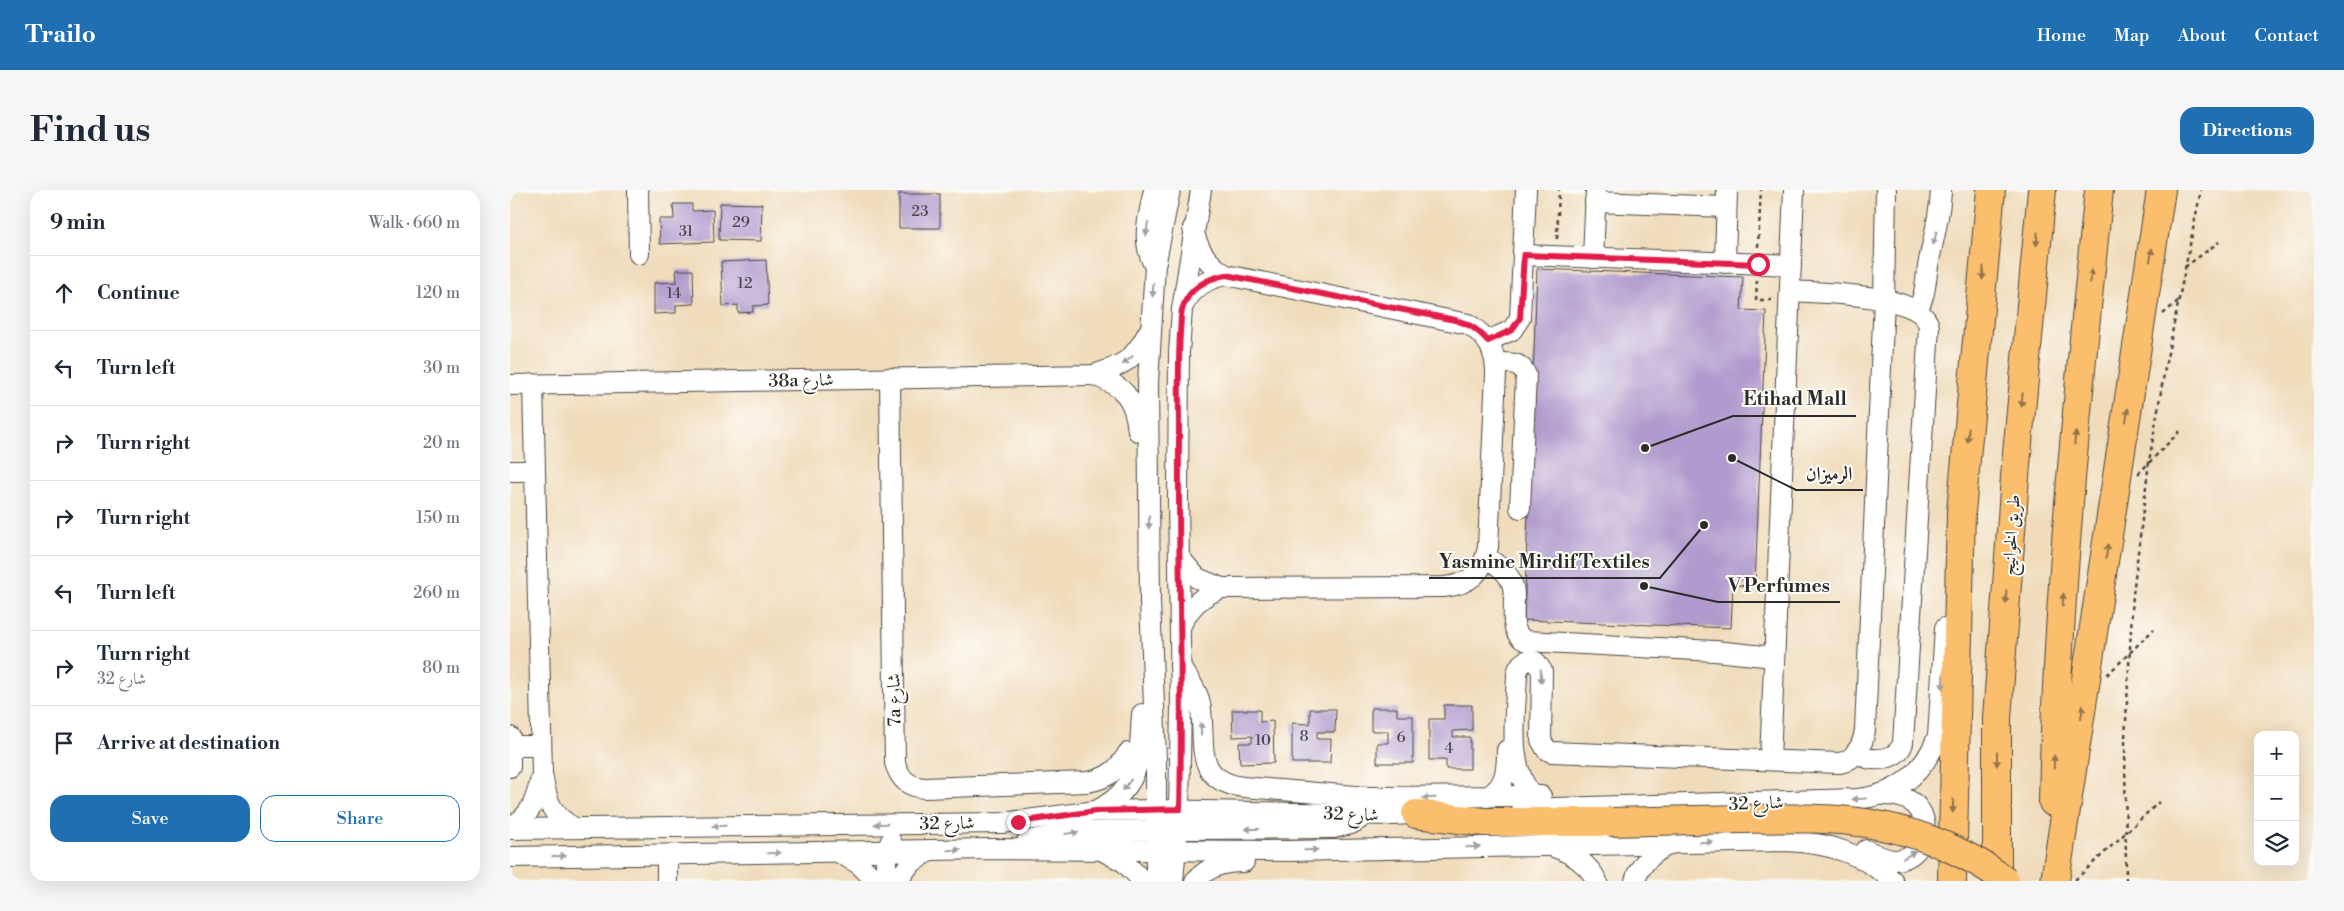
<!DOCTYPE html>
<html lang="en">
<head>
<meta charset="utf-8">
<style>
  :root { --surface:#fff; --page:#f6f6f7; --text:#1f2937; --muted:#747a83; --line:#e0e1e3; --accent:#1f6fb2 }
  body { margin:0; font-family:"Libre Bodoni",Amiri,serif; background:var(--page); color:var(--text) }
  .controls { position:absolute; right:15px; bottom:15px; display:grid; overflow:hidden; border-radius:10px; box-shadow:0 5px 20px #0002 }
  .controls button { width:45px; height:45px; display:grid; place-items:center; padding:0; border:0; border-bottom:1px solid var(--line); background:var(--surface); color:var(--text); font:25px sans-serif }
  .stop { position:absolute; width:15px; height:15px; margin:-11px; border:4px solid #e11d48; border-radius:50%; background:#fff }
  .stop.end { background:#e11d48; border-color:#fff; box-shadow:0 1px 5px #0008 }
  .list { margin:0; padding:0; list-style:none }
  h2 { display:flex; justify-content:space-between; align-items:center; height:65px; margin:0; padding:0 20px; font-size:21px }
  h2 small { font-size:16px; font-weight:400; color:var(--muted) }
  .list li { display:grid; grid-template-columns:32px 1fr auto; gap:15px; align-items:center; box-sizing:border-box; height:75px; padding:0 20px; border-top:1px solid var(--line) }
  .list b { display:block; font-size:19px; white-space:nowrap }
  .list p { margin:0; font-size:16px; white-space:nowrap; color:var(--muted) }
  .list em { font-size:16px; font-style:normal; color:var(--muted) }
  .actions { display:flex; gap:10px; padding:15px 20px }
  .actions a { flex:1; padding:11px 0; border:1px solid var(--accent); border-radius:15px; text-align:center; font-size:18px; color:var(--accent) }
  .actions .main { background:var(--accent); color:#fff }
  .icon { flex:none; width:28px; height:28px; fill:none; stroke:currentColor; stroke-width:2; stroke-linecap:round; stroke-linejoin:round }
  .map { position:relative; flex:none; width:1804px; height:691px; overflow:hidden; border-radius:15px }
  header { display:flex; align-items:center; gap:30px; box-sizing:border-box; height:70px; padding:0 25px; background:var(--accent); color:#fff }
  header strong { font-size:24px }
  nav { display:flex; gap:28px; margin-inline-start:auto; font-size:18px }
  .intro { display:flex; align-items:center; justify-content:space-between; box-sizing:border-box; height:120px; padding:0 30px }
  h1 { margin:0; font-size:35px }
  .button { padding:12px 22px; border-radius:15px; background:var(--accent); color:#fff; font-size:18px; font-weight:700 }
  main { display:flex; gap:30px; padding:0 30px }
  aside { flex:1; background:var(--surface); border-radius:15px; box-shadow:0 5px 20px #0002 }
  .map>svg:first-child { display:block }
  .building { fill:#b09bce }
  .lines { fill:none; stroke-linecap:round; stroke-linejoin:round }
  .minor-casing { stroke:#494641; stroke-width:22 }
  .highway-casing { stroke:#494641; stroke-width:30 }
  .path { stroke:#494641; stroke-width:2.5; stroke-dasharray:4 4; stroke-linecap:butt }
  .minor { stroke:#fff; stroke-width:20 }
  .highway { stroke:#fabe6d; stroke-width:28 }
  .highway-bridge-casing { stroke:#494641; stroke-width:30; stroke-linecap:butt }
  .highway-bridge { stroke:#fabe6d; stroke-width:28 }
  .oneway { fill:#a0a0a0 }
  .oneway2 { fill:#92744c }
  .route { stroke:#e11d48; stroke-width:6 }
  .labels { text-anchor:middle; stroke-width:4; stroke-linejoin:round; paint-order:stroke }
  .number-label { font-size:15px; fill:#4c4754 }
  .street-label { font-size:18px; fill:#2b2b2b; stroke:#fdfcf7 }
  .leader { fill:none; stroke:#2b2b2b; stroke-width:2 }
  .callout-dot { fill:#2b2b2b; stroke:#fdfcf7; stroke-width:2 }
  .callout-label { font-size:19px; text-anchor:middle; font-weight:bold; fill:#2b2b2b; stroke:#fdfcf7; stroke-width:4; stroke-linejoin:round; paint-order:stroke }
</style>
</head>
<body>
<header>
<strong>Trailo</strong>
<nav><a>Home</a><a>Map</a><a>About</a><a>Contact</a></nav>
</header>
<div class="intro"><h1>Find us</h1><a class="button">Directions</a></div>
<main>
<aside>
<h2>9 min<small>Walk · 660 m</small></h2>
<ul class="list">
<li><svg class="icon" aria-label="ahead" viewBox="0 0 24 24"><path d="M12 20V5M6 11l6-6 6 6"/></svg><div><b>Continue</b></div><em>120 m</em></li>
<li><svg class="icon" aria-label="left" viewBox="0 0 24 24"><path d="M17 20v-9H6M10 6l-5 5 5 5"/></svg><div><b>Turn left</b></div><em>30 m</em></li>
<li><svg class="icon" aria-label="right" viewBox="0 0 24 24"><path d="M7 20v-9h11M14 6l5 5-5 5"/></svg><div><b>Turn right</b></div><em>20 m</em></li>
<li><svg class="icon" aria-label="right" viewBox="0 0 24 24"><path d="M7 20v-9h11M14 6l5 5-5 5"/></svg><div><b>Turn right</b></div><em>150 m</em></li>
<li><svg class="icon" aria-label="left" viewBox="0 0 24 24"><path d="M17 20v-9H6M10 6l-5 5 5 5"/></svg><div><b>Turn left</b></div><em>260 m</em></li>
<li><svg class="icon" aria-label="right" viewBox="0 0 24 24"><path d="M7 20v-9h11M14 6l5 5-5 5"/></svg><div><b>Turn right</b><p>شارع 32</p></div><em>80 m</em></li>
<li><svg class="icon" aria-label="arrive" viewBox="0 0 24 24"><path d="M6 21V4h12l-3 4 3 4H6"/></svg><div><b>Arrive at destination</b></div></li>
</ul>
<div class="actions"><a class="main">Save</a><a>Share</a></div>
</aside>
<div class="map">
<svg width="1804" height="691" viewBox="0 0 1804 691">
  <rect width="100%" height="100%" fill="#fdfcf7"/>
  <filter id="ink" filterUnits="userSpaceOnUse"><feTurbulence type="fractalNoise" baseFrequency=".02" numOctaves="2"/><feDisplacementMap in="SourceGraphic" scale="10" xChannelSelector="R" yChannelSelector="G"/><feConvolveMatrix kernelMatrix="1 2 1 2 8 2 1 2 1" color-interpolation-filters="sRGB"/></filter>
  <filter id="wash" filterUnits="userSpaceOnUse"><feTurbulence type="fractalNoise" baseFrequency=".0096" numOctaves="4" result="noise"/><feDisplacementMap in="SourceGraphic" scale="20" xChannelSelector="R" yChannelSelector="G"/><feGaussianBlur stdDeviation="1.12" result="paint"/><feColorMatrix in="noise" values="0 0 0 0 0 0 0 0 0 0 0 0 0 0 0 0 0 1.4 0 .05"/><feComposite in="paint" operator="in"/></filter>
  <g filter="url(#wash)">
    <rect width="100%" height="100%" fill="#f0dcbb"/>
    <g id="blocks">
      <g class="building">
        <rect x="389" y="4" width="41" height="34"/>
        <polygon points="210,13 252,14 251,51 209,50"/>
        <polygon points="163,14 182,14 182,21 203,20 204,52 150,54 149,29 164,29"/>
        <polygon points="256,70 258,115 243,116 243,122 228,123 228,115 213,116 211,72"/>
        <polygon points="1027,79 1233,87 1231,120 1256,121 1245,396 1223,395 1221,438 1014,430"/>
        <polygon points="166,80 183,80 184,114 166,115 166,123 144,124 144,93 167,92"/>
        <polygon points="934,515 962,515 962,540 943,541 943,547 960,547 960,579 936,579 936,570 919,570 919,529 934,529"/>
        <polygon points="861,518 887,518 887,526 903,526 903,573 867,573 867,553 878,553 878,541 861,541"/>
        <polygon points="800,519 826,519 825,542 807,542 807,549 821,549 820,573 782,573 782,533 800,534"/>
        <polygon points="722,520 750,520 750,532 763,531 764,573 730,574 729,553 742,553 742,546 723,547"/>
      </g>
    </g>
  </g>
  <g filter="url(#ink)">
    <use href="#blocks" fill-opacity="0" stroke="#494641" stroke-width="1"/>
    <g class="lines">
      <defs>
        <g id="minor">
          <polyline points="128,0 129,64"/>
          <polyline points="1085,12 1216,17"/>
          <polyline points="1013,65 1281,75"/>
          <polyline points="1083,68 1086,0"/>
          <path d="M 643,73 C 631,49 639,25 644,0"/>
          <polyline points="1215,73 1217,0"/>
          <path d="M 1280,101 C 1309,103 1414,103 1419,137 L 1393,553 C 1388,571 1359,574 1346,562"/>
          <path d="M 673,116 C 682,98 697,88 716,85"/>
          <path d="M 1407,120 C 1417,104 1415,88 1419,71 C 1424,46 1430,25 1431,0"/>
          <polyline points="978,151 1002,140 1010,128 1016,0"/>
          <path d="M 986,173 C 999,173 1011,171 1016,185 L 1010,318"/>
          <path d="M 583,185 C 614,196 625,208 628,241"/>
          <path d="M 380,188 L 385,573 C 390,589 398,597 415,598 L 577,592 C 597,589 608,580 618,563"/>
          <path d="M 23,194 L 32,583 C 36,608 40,626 65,638"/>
          <path d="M 0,195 L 583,185 C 613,176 624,170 639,141"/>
          <polyline points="0,281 25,281"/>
          <path d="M 669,367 L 687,388 L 712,398 L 934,397 C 959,395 974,382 978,357 L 986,183 C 986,160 977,146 958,134 L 716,85 C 697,74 687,59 683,38"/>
          <path d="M 976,367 C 986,374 996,380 1001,391 C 1010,409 994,441 1016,451 L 1205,461 L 1264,467"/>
          <path d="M 670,437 C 679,417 692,405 712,398"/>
          <path d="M 670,476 C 677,486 685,497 689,509 C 699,546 678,590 733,597 L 859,607 L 1031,606"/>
          <polyline points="0,547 0,577"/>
          <polyline points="0,556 31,556"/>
          <polyline points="1260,570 1284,0"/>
          <path d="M 1023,606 C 996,577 1006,522 1007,484 C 1009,473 1016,468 1026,472 L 1032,481 L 1031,550 L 1036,559 L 1041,562 L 1330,573 C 1345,570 1353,555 1355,540 L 1374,109 L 1376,0"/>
          <path d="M 977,607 C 996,596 997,580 997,560"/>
          <path d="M 1012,619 L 1347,609 C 1388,605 1414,583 1428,546 L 1435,438"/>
          <path d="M 586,621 C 632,597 629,569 632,524"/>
          <path d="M 0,637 C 21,627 26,609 31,588"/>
          <polyline points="0,639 492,633 586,621 646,620 882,625 919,623"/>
          <polyline points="657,647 667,641 678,639 823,638 841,634 851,628"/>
          <polyline points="517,651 564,642 638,640 658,632"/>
          <path d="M 1044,657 C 1062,663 1078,674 1087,691"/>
          <path d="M 1356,660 C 1365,664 1375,670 1385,670 C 1418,669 1426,621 1396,609 C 1389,606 1381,605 1373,605"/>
          <polyline points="328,662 349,674 366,691"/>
          <polyline points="595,662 614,672 633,691"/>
          <polyline points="157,665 157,691"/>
          <path d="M 0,667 L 480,659 L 778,661 L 1277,651 C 1318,653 1353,663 1383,691"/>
          <polyline points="376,691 376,662 381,651"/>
          <polyline points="387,691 400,674 419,661"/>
          <polyline points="646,691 646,569 640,410 638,193 645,76 660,0"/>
          <polyline points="663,691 669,619 671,518 668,306 669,163 672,119 691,0"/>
          <path d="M 685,691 C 699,676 714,672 734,672"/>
          <path d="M 1125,691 C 1130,672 1145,661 1162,653"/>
        </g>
        <g id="highway">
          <path d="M 1543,612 C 1547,408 1568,203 1589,0"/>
          <polyline points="906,624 974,632 1099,632"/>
          <polyline points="1442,691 1451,322 1481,0"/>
          <polyline points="1487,691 1487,528 1506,274 1532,0"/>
          <polyline points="1545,691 1651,0"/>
        </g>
      </defs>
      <use href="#minor" class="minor-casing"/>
      <use href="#highway" class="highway-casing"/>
      <g class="path">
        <polyline points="1047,49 1049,0"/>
        <polyline points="1248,57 1251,0"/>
        <polyline points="1675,77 1709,52"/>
        <polyline points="1247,90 1246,110 1263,110"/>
        <polyline points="1653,124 1668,111"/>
        <polyline points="1628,284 1672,239"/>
        <polyline points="1597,485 1644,439"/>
        <polyline points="1565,690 1649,612"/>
        <polyline points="1616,691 1615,548 1623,404 1639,272 1655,178 1691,0"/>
      </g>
      <use href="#minor" class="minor"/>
      <use href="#highway" class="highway"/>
      <defs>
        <path id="highway-bridge" d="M 1099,632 C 1143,631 1188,630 1232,629 C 1309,628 1371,625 1444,660 C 1461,668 1480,678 1495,691"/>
      </defs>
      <use href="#highway-bridge" class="highway-bridge-casing"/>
      <use href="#highway-bridge" class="highway-bridge"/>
    </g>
    <defs><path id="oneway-solid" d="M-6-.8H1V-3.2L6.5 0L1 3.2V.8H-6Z" transform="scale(1.25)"/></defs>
    <g class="oneway">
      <use href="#oneway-solid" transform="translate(637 39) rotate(97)"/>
      <use href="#oneway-solid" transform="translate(1425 48) rotate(104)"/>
      <use href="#oneway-solid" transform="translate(643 100) rotate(93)"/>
      <use href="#oneway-solid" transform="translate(618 170) rotate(140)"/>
      <use href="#oneway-solid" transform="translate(639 332) rotate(91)"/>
      <use href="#oneway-solid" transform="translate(1031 486) rotate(87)"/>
      <use href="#oneway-solid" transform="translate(1433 492) rotate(92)"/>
      <use href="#oneway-solid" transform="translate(691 539) rotate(-91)"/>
      <use href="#oneway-solid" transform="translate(617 595) rotate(126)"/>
      <use href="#oneway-solid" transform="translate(919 608) rotate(179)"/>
      <use href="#oneway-solid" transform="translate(1349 609) rotate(176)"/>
      <use href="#oneway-solid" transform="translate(371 634) rotate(179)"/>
      <use href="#oneway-solid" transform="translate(209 636) rotate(179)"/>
      <use href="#oneway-solid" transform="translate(742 639) rotate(180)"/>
      <use href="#oneway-solid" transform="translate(562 643) rotate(-7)"/>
      <use href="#oneway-solid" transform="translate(1196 652) rotate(-1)"/>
      <use href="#oneway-solid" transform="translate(963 657) rotate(-1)"/>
      <use href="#oneway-solid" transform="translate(444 660) rotate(-1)"/>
      <use href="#oneway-solid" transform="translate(801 660) rotate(-1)"/>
      <use href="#oneway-solid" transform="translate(264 663) rotate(-1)"/>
      <use href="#oneway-solid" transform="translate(1399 665) rotate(-31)"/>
      <use href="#oneway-solid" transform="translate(49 666) rotate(-1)"/>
    </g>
    <g class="oneway2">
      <use href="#oneway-solid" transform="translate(1527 49) rotate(95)"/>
      <use href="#oneway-solid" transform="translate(1641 65) rotate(-82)"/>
      <use href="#oneway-solid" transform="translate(1473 83) rotate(95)"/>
      <use href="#oneway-solid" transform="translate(1581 86) rotate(-84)"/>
      <use href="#oneway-solid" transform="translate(1512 210) rotate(95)"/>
      <use href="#oneway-solid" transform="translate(1617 225) rotate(-82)"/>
      <use href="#oneway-solid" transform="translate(1458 245) rotate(95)"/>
      <use href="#oneway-solid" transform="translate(1565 248) rotate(-84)"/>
      <use href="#oneway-solid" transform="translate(1597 361) rotate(-81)"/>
      <use href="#oneway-solid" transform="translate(1496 407) rotate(94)"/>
      <use href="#oneway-solid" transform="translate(1553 410) rotate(-86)"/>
      <use href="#oneway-solid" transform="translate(1572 522) rotate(-81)"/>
      <use href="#oneway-solid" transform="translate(1487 569) rotate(90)"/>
      <use href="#oneway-solid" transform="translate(1544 572) rotate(-89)"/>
      <use href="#oneway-solid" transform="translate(1443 616) rotate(91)"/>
    </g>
  </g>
  <g class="lines" filter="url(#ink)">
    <path class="route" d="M 508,632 L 586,621 L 670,619 C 673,495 668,370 669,245 C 669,211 668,177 670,143 C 671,135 670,124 673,117 C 679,98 698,88 716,85 L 945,130 C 960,134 968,140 978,151 L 1002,140 L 1010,128 L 1014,65 L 1248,74"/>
  </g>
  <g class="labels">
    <g class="number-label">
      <text x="410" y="26">23</text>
      <text x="231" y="37">29</text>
      <text x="176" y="46">31</text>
      <text x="235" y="98">12</text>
      <text x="164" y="108">14</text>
      <text x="794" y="551">8</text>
      <text x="891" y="552">6</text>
      <text x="753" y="555">10</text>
      <text x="939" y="563">4</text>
    </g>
    <g class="street-label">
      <text transform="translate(291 190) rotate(-1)" y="6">38a شارع</text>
      <text transform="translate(1501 345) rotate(-86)" y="6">طريق الخوانيج</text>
      <text transform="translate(384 510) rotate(-91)" y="6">7a شارع</text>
      <text transform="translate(1246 613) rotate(-2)" y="6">شارع 32</text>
      <text transform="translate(841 624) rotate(2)" y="6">شارع 32</text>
      <text transform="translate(437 633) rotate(-1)" y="6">شارع 32</text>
    </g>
  </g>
  <path class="leader" d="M1135 258L1223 226H1346M1222 268L1286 300H1353M1194 335L1150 388H919M1134 396L1208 412H1330"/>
  <g class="callout-dot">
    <circle cx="1135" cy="258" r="5"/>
    <circle cx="1222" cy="268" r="5"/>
    <circle cx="1194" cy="335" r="5"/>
    <circle cx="1134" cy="396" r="5"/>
  </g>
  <g class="callout-label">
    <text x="1285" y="215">Etihad Mall</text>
    <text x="1319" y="290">الرميزان</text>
    <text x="1034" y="378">Yasmine Mirdif Textiles</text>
    <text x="1269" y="402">V Perfumes</text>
  </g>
</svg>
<div class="controls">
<button>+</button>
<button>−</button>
<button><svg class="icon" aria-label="layers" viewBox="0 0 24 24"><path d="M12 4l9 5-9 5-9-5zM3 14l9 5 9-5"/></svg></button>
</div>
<div class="stop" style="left:1248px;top:74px"></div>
<div class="stop end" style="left:508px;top:632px"></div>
</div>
</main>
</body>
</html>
